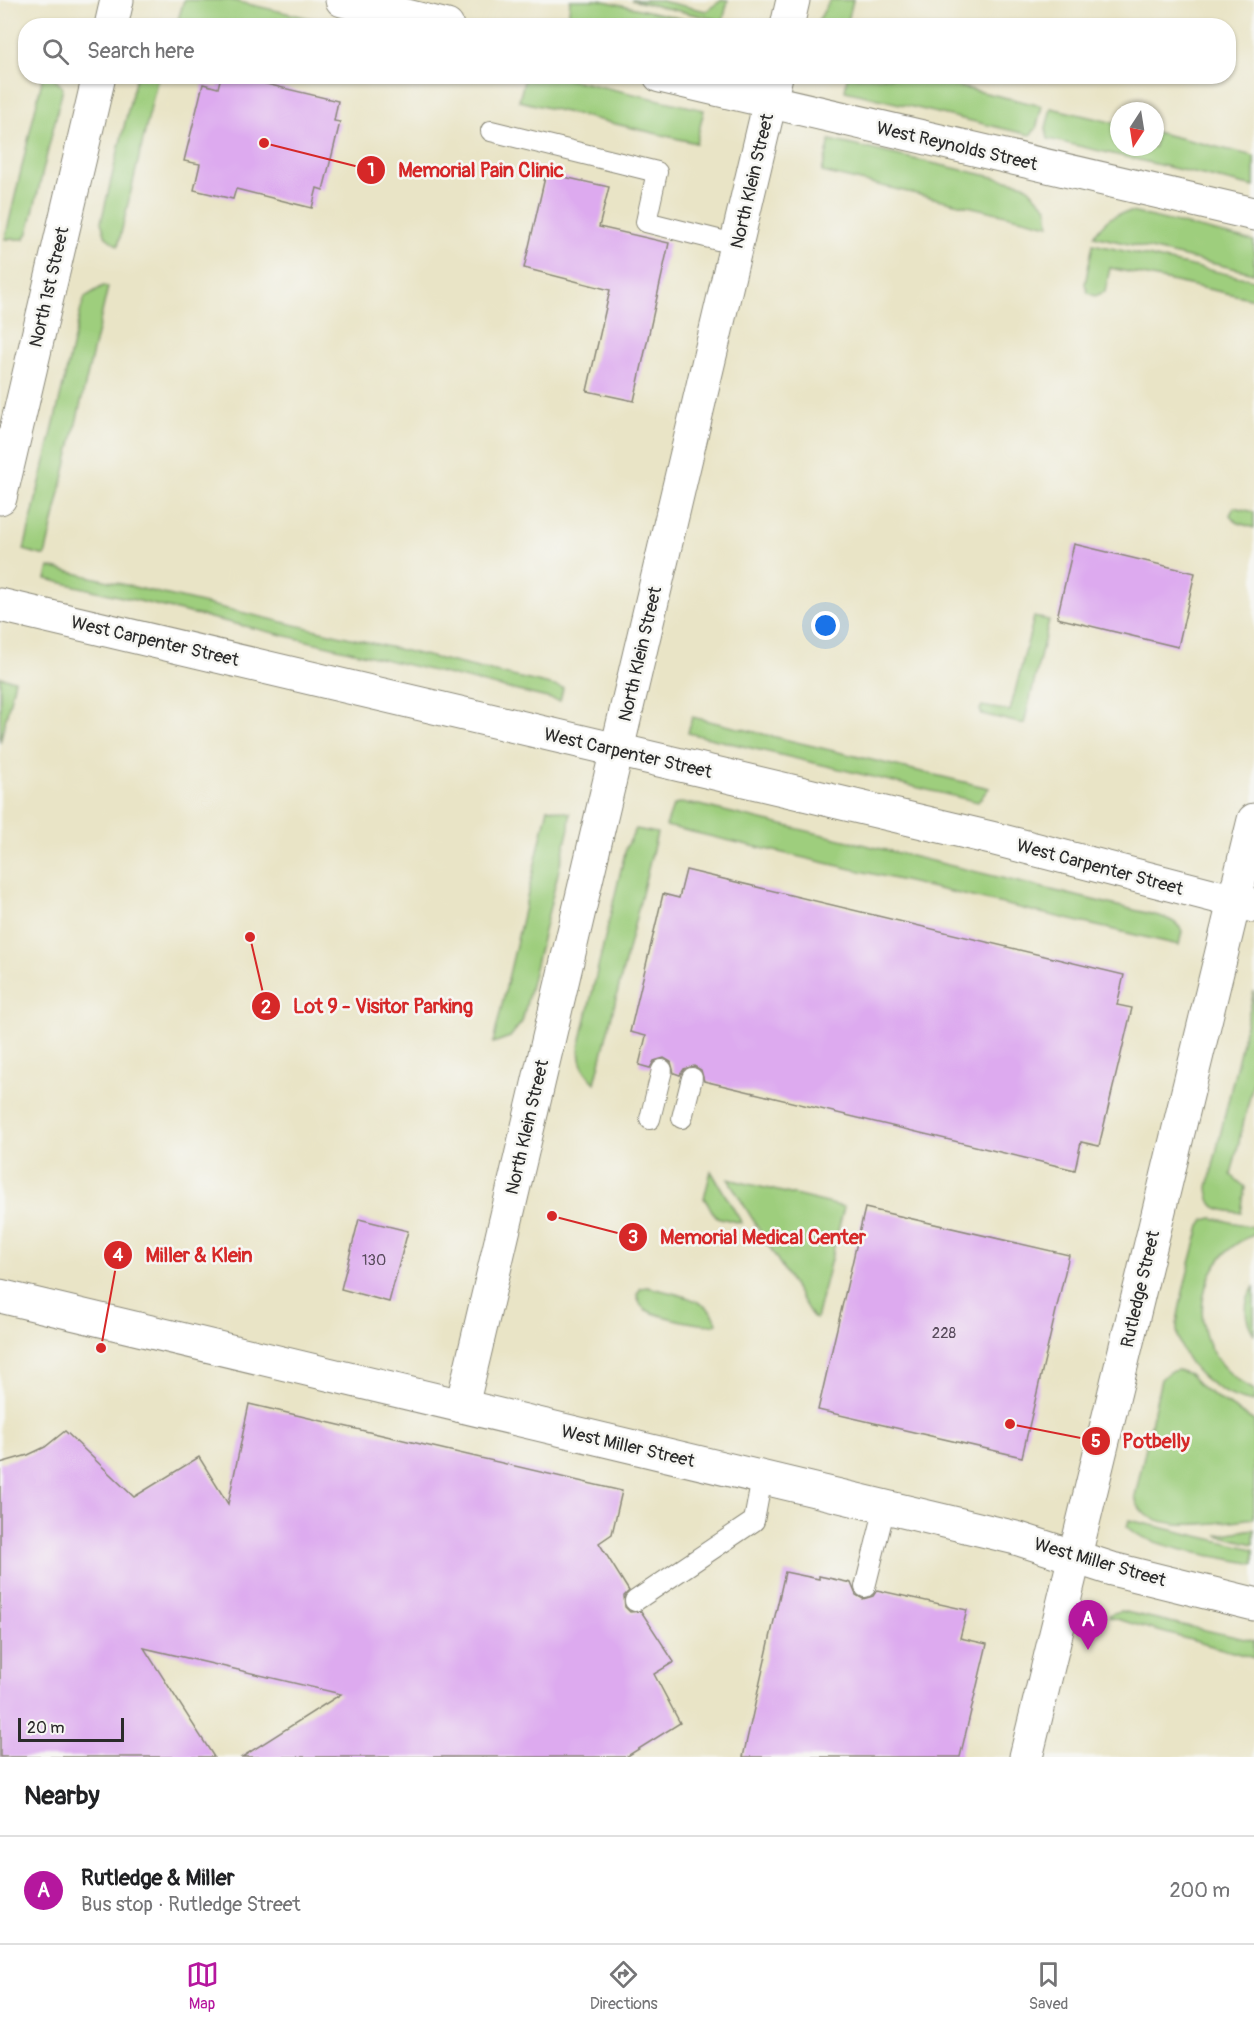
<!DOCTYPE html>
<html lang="en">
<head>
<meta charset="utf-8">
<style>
  :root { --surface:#fff; --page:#f6f6f6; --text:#202124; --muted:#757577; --line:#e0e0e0; --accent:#b5179e }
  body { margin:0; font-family:Pangolin,sans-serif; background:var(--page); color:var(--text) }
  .compass { position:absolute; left:1110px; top:102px; width:54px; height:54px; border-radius:50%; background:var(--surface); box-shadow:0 2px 4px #0004; rotate:192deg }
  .scale { position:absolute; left:18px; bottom:15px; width:106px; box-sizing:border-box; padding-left:6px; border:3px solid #2b2b2b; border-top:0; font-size:16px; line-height:21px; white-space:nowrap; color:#2b2b2b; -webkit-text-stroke:4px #f6f6f2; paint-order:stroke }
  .you { position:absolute; left:826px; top:626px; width:21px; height:21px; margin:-15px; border:4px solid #fff; border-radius:50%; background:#1a73e8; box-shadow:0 0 0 9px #1a73e833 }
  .badge { display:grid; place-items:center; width:39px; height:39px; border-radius:50%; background:var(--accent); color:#fff; font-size:20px; font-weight:700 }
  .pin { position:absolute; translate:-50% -50px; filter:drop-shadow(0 2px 3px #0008) }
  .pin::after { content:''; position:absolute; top:32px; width:21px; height:18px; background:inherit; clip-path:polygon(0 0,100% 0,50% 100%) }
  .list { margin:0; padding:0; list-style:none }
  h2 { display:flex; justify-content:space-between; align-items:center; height:78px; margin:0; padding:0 24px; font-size:26px }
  h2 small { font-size:20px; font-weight:400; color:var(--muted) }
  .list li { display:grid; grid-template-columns:39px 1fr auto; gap:18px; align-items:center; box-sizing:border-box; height:108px; padding:0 24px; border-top:2px solid var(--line) }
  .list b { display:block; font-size:22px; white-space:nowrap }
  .list p { margin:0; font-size:20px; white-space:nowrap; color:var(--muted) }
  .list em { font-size:20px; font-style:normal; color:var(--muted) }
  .icon { flex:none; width:33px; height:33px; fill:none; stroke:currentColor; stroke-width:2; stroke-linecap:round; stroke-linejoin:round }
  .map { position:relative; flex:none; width:1254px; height:1757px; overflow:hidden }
  .search { position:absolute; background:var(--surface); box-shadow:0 2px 4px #0004; left:18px; right:18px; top:18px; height:66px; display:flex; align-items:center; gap:15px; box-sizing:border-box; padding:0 21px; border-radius:24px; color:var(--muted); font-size:22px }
  .sheet { height:186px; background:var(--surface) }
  nav { display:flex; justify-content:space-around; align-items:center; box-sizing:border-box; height:84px; border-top:2px solid var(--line); background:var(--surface); font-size:16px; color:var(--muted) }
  nav a { display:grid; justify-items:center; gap:3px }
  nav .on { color:var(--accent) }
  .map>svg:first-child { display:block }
  .green { fill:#9ece7d; stroke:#647c54; stroke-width:1.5 }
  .building { fill:#ddaaef }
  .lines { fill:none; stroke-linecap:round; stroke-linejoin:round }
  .service-casing { stroke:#8a8878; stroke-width:22 }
  .minor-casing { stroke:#8a8878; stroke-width:35 }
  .tertiary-casing { stroke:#8a8878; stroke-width:35 }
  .service { stroke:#fff; stroke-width:20 }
  .minor { stroke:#fff; stroke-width:33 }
  .tertiary { stroke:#fff; stroke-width:33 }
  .labels { text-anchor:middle; stroke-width:5; stroke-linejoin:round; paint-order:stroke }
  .number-label { font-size:15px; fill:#584b5c }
  .street-label { font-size:18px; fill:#2b2b2b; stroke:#f6f6f2 }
  .leader { fill:none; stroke:#d62828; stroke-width:2 }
  .callout-dot { fill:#d62828; stroke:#f6f6f2; stroke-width:2 }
  .mark-label { font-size:18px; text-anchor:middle; font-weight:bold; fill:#fff }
  .callout-label { font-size:20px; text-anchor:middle; font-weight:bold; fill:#d62828; stroke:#f6f6f2; stroke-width:5; stroke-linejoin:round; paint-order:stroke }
</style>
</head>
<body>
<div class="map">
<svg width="1254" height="1757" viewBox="0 0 1254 1757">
  <rect width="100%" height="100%" fill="#f6f6f2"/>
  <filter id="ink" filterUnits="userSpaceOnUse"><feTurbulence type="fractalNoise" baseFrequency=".0167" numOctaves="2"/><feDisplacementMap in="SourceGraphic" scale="12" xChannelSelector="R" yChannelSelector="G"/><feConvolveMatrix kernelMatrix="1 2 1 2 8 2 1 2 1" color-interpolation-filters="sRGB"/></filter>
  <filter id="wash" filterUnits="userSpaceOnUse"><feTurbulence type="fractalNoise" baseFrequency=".008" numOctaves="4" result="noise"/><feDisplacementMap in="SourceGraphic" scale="24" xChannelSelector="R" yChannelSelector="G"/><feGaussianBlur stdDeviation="1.35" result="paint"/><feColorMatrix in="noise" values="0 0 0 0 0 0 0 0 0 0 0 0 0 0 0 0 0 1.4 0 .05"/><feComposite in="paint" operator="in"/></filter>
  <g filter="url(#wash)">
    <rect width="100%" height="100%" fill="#e9e4c6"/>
    <g class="green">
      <polygon points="184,0 230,0 339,25 202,26 178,20"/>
      <polygon points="570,0 600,0 709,25 568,25"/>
      <polygon points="631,0 657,0 706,11 722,0 728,0 723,21"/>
      <polygon points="830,0 853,0 847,25 816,25"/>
      <polygon points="43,76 53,77 63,88 28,233 24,239 5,239"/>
      <polygon points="136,77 158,77 118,246 106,237 101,222"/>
      <polygon points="559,77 704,110 696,143 519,101 525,77"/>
      <polygon points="847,77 917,77 1042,106 1036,129 1030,135 845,91"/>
      <polygon points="1051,108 1119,124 1119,147 1155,147 1155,132 1254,156 1254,187 1048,139 1046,128"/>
      <polygon points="830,140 1024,184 1047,207 1049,225 822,172"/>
      <path d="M 1131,212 L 1254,241 L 1254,273 L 1094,236 C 1104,221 1113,213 1131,212 Z"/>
      <polygon points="1093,244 1254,280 1254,299 1110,268 1105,292 1095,296 1088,293 1085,284"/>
      <polygon points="103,286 108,287 45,556 24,550 81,309 85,297"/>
      <polygon points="1234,507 1254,512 1254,528 1236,522 1230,515"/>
      <polygon points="49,567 563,688 560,701 46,579"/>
      <polygon points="1034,617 1049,620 1024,724 982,714 980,710 982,706 1010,711"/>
      <polygon points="0,677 15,680 0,743"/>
      <polygon points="692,717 989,788 978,802 688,733"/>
      <path d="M 679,803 L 699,805 L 1159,916 C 1169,919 1177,922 1182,931 L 1179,945 L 666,826 L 673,806 Z"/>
      <polygon points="548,808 570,813 569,828 522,1022 510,1037 493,1043"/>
      <path d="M 636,829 L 657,833 L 595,1083 C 583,1071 577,1060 580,1044 L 626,848 Z"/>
      <path d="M 1254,991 L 1254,1079 L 1231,1175 L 1245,1187 L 1241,1213 C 1220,1209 1209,1212 1208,1187 Z"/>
      <polygon points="711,1171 742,1223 716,1217 704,1198"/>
      <polygon points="728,1179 844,1207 816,1319 813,1318"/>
      <path d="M 1212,1218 L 1254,1227 L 1254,1235 C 1210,1250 1191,1303 1209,1345 C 1218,1366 1235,1379 1254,1390 L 1254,1402 C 1220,1397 1181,1367 1177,1330 C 1175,1313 1195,1247 1200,1226 L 1205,1220 Z"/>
      <path d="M 647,1287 C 669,1293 710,1297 717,1323 C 708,1329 658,1316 646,1310 C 640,1307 638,1300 637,1294 L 641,1288 Z"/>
      <path d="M 1254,1287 L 1254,1334 C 1244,1319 1243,1302 1254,1287 Z"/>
      <path d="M 1178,1370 L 1189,1374 L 1203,1389 L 1254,1421 L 1254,1518 C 1225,1522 1140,1538 1135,1496 L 1161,1379 L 1169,1372 Z"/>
      <path d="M 1129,1520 L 1254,1549 L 1254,1564 C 1222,1557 1149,1548 1127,1527 Z"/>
      <polygon points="1254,1529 1254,1544 1217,1535"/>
      <polygon points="1121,1611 1254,1641 1254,1658 1109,1617 1110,1614"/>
    </g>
    <g id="blocks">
      <g class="building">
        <polygon points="221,76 263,76 262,83 338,101 334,121 340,122 333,151 323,190 317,188 312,208 236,189 233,199 194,190 200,164 184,161 203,84 218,88"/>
        <polygon points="546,173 609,187 599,227 669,243 634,401 587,391 610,290 524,268"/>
        <polygon points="1074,544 1195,573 1178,647 1057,618"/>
        <polygon points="686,870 1124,975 1117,1005 1132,1008 1099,1146 1081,1142 1075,1170 704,1081 701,1070 694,1066 684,1069 680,1075 674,1073 671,1062 664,1058 654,1061 650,1068 639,1065 646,1036 630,1032 663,894 679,898"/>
        <polygon points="865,1208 1069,1255 1022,1457 818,1410"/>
        <polygon points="359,1219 408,1231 389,1302 341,1289"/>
        <polygon points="249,1404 622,1491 612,1534 599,1543 629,1591 624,1596 625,1607 630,1612 641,1611 674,1662 654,1674 680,1723 626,1757 242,1757 341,1694 144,1648 214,1757 0,1757 0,1463 28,1455 45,1447 65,1431 134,1497 199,1457 228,1504"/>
        <polygon points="785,1572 819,1579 819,1576 851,1583 856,1595 863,1599 873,1596 877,1590 967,1610 960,1638 987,1644 960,1757 743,1757"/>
      </g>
    </g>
  </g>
  <g filter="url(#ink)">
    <use href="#blocks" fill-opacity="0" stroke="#8a8878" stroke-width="1.5"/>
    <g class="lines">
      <defs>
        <g id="service">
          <polyline points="491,131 657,172 646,222 738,245"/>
          <polyline points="682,1118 692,1078"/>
          <polyline points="650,1119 662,1070"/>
          <polyline points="865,1587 885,1507"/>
          <polyline points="635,1601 754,1521 762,1478"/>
        </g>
        <g id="minor">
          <polyline points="342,0 447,26"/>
          <polyline points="111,26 117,0"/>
          <polyline points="787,26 793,0"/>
          <polyline points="660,76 1254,214"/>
          <polyline points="0,498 99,76"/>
          <polyline points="0,1296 1016,1538 1112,1569 1254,1604"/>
          <polyline points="462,1406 776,76"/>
          <polyline points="1026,1757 1254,820"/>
        </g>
        <polyline id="tertiary" points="0,605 991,838 1254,906"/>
      </defs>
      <use href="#service" class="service-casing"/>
      <use href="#minor" class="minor-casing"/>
      <use href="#tertiary" class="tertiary-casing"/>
      <use href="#service" class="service"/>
      <use href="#minor" class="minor"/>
      <use href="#tertiary" class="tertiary"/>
    </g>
  </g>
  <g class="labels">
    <g class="number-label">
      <text x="374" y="1265">130</text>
      <text x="944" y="1338">228</text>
    </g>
    <g class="street-label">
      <text transform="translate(957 146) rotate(13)" y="6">West Reynolds Street</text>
      <text transform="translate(752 181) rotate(-77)" y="6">North Klein Street</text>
      <text transform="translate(49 287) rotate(-77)" y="6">North 1st Street</text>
      <text transform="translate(155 641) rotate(13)" y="6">West Carpenter Street</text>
      <text transform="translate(640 654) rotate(-77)" y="6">North Klein Street</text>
      <text transform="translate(628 753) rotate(13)" y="6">West Carpenter Street</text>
      <text transform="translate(1100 867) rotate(15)" y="6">West Carpenter Street</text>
      <text transform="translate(527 1127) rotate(-77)" y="6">North Klein Street</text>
      <text transform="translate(1140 1289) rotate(-77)" y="6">Rutledge Street</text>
      <text transform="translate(628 1446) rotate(13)" y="6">West Miller Street</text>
      <text transform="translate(1100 1562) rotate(16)" y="6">West Miller Street</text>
    </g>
  </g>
  <path class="leader" d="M264 143L371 170M250 937L266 1006M552 1216L633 1237M101 1348L118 1255M1010 1424L1096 1441"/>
  <g class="callout-dot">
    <circle cx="264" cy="143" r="6"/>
    <circle cx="250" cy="937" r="6"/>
    <circle cx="552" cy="1216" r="6"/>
    <circle cx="101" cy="1348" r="6"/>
    <circle cx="1010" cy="1424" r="6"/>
    <circle cx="371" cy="170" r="15"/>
    <circle cx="266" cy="1006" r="15"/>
    <circle cx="633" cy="1237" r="15"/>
    <circle cx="118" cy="1255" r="15"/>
    <circle cx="1096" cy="1441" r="15"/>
  </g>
  <g class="mark-label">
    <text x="371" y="176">1</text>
    <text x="266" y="1013">2</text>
    <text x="633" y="1243">3</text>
    <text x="118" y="1261">4</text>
    <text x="1096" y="1447">5</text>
  </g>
  <g class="callout-label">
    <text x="481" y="177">Memorial Pain Clinic</text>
    <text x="383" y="1013">Lot 9 - Visitor Parking</text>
    <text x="763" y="1244">Memorial Medical Center</text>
    <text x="199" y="1262">Miller &amp; Klein</text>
    <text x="1156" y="1448">Potbelly</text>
  </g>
</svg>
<svg class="compass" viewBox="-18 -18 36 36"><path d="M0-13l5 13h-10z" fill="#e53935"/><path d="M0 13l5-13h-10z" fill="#757577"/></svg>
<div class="scale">20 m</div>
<div class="you"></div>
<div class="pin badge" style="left:1088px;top:1650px">A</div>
<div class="search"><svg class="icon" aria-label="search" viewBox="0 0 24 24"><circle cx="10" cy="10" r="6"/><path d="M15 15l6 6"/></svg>Search here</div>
</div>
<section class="sheet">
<h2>Nearby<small></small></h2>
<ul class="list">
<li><span class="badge">A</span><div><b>Rutledge &amp; Miller</b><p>Bus stop · Rutledge Street</p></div><em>200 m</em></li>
</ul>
</section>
<nav>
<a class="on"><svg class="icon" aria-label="map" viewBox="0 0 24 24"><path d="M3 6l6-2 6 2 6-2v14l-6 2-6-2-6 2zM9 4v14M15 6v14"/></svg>Map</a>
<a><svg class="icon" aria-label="directions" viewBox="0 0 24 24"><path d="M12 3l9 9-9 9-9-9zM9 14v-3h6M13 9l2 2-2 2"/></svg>Directions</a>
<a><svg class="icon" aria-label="saved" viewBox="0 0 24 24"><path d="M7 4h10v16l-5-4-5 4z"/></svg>Saved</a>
</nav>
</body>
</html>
